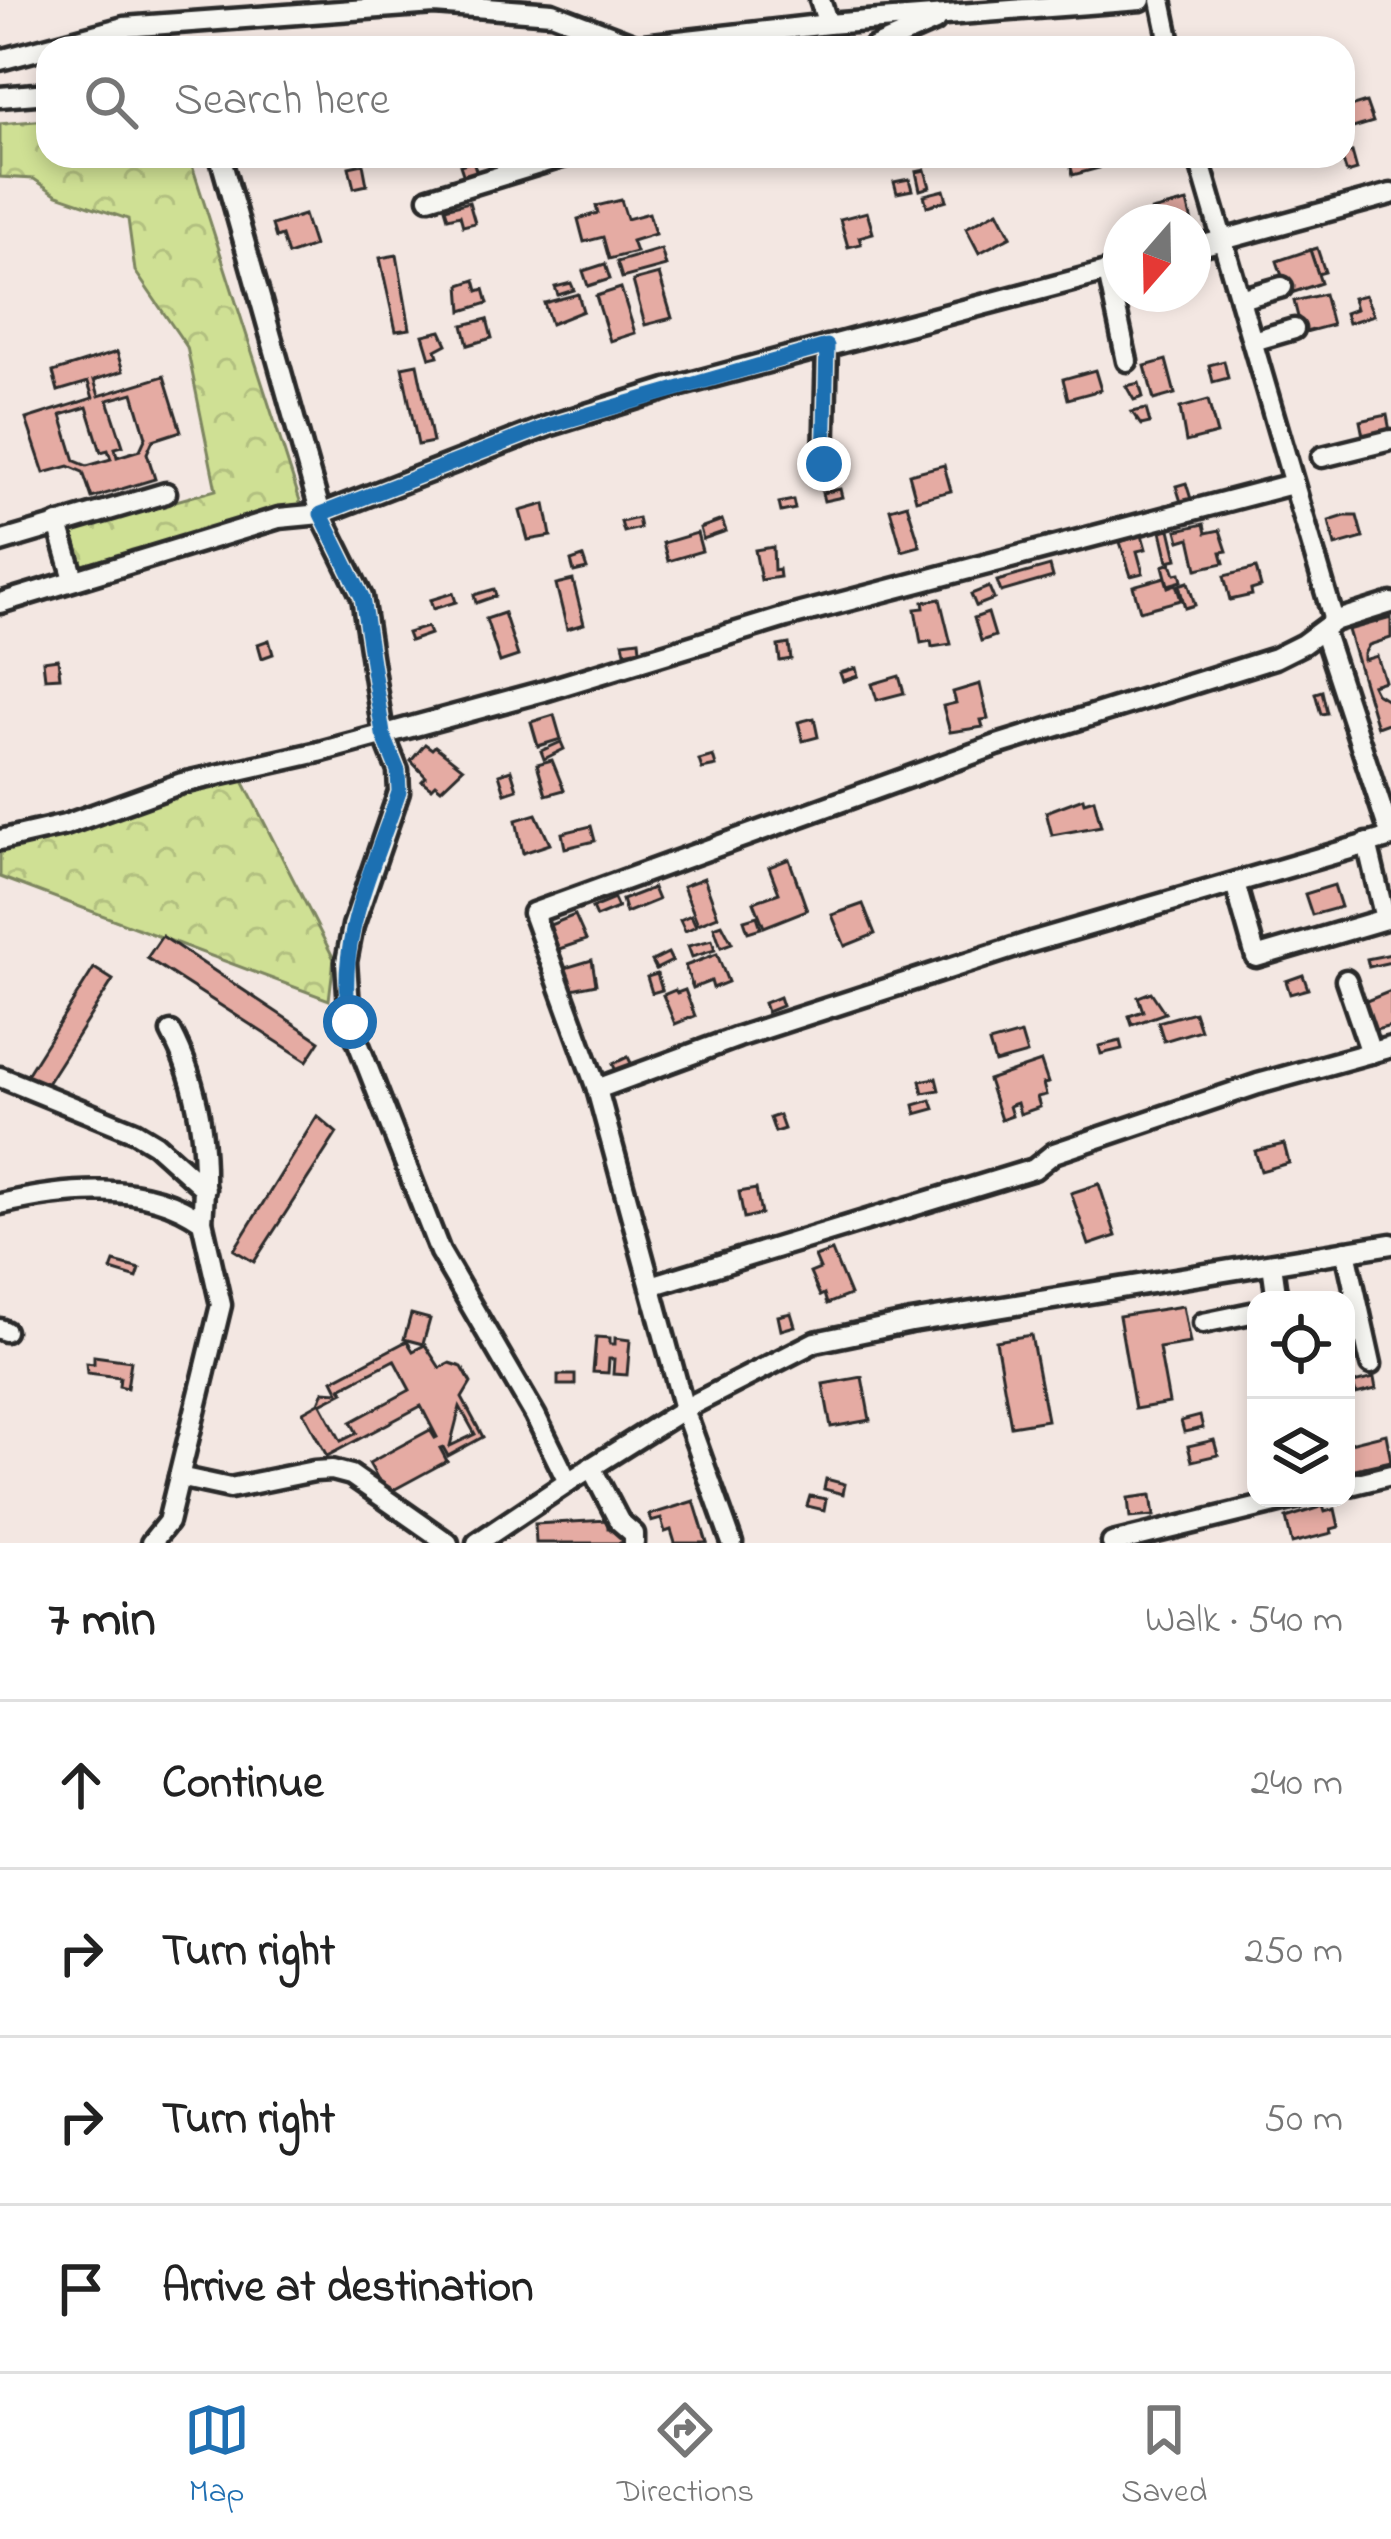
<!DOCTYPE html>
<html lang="en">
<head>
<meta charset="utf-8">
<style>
  :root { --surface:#fff; --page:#f6f6f6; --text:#222; --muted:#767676; --line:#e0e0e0; --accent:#1f6fb2 }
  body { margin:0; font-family:"Indie Flower",sans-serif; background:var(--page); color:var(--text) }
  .controls { position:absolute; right:36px; bottom:36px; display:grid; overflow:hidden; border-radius:24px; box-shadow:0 6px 18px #0003 }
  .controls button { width:108px; height:108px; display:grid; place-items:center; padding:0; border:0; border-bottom:3px solid var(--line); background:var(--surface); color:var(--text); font:60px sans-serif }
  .compass { position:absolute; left:1103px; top:204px; width:108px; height:108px; border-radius:50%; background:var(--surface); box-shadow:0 6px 18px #0003; rotate:200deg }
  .stop { position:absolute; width:36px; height:36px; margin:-27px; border:9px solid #1f6fb2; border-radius:50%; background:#fff }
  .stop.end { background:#1f6fb2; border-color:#fff; box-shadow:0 3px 12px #0008 }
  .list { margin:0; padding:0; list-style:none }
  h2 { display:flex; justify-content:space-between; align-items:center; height:156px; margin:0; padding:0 48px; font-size:51px }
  h2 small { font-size:39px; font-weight:400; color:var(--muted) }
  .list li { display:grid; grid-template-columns:78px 1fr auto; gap:36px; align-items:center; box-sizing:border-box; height:168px; padding:0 48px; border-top:3px solid var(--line) }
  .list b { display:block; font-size:45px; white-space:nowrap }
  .list em { font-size:39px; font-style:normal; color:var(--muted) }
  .icon { flex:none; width:66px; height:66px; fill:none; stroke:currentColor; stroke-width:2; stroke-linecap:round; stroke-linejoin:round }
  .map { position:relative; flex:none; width:1391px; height:1543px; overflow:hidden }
  .search { position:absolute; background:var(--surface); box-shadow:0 6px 18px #0003; left:36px; right:36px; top:36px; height:132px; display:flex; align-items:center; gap:30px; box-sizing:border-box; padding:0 42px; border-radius:36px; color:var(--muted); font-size:45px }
  .sheet { height:828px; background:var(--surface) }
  nav { display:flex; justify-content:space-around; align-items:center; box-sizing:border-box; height:168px; border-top:3px solid var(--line); background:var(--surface); font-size:33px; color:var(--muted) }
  nav a { display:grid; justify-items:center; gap:6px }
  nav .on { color:var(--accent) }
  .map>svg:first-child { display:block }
  .forest { fill:url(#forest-crowns); stroke:#7d8660; stroke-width:3 }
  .building { fill:#e5aba3; stroke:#2b2b2b; stroke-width:3; fill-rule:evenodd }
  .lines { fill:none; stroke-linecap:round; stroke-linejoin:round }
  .minor-casing { stroke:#2b2b2b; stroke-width:27 }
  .minor { stroke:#f6f6f2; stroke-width:18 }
  .route { stroke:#1f6fb2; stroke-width:15 }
</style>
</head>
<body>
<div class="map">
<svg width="1391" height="1543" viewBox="0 0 1391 1543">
  <defs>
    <pattern id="forest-crowns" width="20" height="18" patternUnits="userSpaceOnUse" patternTransform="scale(3)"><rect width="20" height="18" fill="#cfe094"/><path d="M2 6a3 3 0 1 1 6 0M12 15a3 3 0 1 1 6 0" fill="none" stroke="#b2c080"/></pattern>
  </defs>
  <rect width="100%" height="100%" fill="#f3e7e2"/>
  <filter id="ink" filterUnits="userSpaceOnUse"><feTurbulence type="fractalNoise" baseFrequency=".00833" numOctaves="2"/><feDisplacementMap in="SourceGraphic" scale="24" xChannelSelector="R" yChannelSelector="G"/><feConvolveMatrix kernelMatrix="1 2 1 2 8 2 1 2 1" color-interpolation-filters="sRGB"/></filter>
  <g filter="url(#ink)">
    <g class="forest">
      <polygon points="48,120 48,156 189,156 301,504 80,566 70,530 216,490 187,347 135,271 128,219 57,195 34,179 0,177 0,124"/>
      <polygon points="242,779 334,959 329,1000 0,877 0,837"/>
    </g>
    <g class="building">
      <polygon points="1366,102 1373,122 1343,131 1343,109"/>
      <polygon points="1352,152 1357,170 1347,173 1341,156"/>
      <polygon points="1096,156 1099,168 1073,175 1068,157"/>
      <polygon points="473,161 477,173 464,177 460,165"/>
      <polygon points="363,164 367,185 354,188 349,167"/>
      <polygon points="925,170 930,187 920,190 916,172"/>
      <polygon points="909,179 912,190 897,193 894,182"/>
      <polygon points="944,190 947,200 927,206 924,195"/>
      <polygon points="621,200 627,219 649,213 655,234 632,241 636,252 609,259 603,237 584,242 578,219 598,213 596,206"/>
      <polygon points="469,202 475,223 463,226 460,215 448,218 445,208"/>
      <polygon points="1187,202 1192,222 1154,222 1151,211"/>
      <polygon points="998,211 1011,236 979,253 966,228"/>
      <polygon points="867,212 873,233 859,237 861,244 848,247 840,219"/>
      <polygon points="304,215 314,246 288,255 282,236 276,238 272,225"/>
      <polygon points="1317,248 1325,272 1318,274 1310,250"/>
      <polygon points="661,249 666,266 622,278 617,262"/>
      <polygon points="1310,250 1321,283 1288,294 1277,261"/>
      <polygon points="397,255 410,329 396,331 380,258"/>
      <polygon points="605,264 610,279 588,286 583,271"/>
      <polygon points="659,274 672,318 645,325 633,281"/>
      <polygon points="475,280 478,291 484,289 488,303 462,311 460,285"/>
      <polygon points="571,283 574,290 558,295 555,287"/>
      <polygon points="621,288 635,333 610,341 596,296"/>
      <polygon points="578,294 583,311 551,324 544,303"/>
      <polygon points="1324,294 1332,325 1302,333 1294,301"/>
      <polygon points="1365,295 1374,315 1348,323 1345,313 1356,309 1353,298"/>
      <polygon points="487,319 492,338 468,345 463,325"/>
      <polygon points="441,331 447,344 436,350 438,356 430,358 423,335"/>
      <path d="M 117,352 L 123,371 L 94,380 L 99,396 L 164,376 L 181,431 L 153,440 L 147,453 L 155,479 L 92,498 L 83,472 L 69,466 L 44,473 L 26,419 L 93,398 L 88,382 L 58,391 L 53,372 ZM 133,393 L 146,437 L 140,450 L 117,457 L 115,448 L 123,446 L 108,400 ZM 87,407 L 101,452 L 108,450 L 111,459 L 87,466 L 75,461 L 61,415 Z"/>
      <polygon points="1166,360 1175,394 1154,400 1145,366"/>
      <polygon points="1224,361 1228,378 1213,382 1209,365"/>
      <polygon points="417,364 433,442 418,445 402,367"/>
      <polygon points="1095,370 1101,390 1068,399 1063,379"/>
      <polygon points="1139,383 1143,397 1134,400 1126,386"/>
      <polygon points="1208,400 1217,434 1186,442 1180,408"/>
      <polygon points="1146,409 1150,423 1141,425 1132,412"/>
      <polygon points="1387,415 1390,431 1363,436 1360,421"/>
      <polygon points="944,465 951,491 916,500 909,474"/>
      <polygon points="1186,483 1191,499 1181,502 1176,486"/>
      <polygon points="840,489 842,497 824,501 822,493"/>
      <polygon points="793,500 795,509 781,512 779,503"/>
      <polygon points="545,504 551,536 528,540 520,511"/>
      <polygon points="907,504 920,546 902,551 890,509"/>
      <polygon points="1345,516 1357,516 1363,538 1335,546 1329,521"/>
      <polygon points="638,518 640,528 624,532 621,522"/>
      <polygon points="722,520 726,531 703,539 700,528"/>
      <polygon points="1204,524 1206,533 1220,530 1227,551 1221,552 1224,563 1197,569 1190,538 1180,541 1177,530"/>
      <polygon points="1170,529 1177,559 1168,561 1161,531"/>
      <polygon points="697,533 702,551 668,561 663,543"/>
      <polygon points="1142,535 1146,549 1137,551 1143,573 1131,576 1120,542"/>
      <polygon points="773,547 774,570 779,569 780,577 761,580 755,550"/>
      <polygon points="583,557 587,569 574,572 571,561"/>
      <polygon points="1171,563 1175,574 1180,573 1182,581 1168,585 1163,566"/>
      <polygon points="1050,566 1053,577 1001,592 997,581"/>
      <polygon points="1256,568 1261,587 1251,590 1252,595 1230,600 1224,576"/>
      <polygon points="1165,577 1168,587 1176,584 1181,600 1140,611 1133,586"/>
      <polygon points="573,580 584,624 567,629 556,584"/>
      <polygon points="1188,582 1195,605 1185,608 1179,585"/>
      <polygon points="989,587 994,599 976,606 971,594"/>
      <polygon points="494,589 496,596 476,603 474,595"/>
      <polygon points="453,593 456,602 433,609 430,600"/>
      <polygon points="940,599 951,644 932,647 931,641 921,643 915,609 924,608 923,602"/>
      <polygon points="504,613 518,656 500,662 486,619"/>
      <polygon points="988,613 995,636 981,641 974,618"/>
      <polygon points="1391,618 1391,638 1369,645 1364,654 1364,660 1377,656 1385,681 1372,685 1376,693 1391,702 1391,722 1377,727 1348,630"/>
      <polygon points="427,627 430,634 410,641 407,633"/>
      <polygon points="269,640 273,654 262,658 258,644"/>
      <polygon points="639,640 640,649 625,652 623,642"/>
      <polygon points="789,644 791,659 780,661 778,646"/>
      <polygon points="58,659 60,677 45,678 43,661"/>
      <polygon points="856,668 858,676 843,681 840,673"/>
      <polygon points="899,676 904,693 877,700 872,684"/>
      <polygon points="980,684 988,719 981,720 983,727 950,732 943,706 956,703 953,692"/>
      <polygon points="1322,691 1327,713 1321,714 1315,693"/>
      <polygon points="554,715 561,739 538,746 531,722"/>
      <polygon points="814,718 818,737 803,741 798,722"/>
      <polygon points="561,742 564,749 544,759 541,751"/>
      <polygon points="425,744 432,749 435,746 463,768 441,789 435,784 431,788 422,781 426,777 411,761"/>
      <polygon points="713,756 716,766 702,769 699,760"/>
      <polygon points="552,760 564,790 546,795 537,764"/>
      <polygon points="511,770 517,789 505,793 499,774"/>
      <polygon points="1083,798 1084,802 1094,799 1101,826 1052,835 1046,812"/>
      <polygon points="536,814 550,844 523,853 516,820"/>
      <polygon points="591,826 595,841 565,848 562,833"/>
      <polygon points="789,859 807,910 764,927 754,902 779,893 769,867"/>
      <polygon points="704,878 718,916 698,924 683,886"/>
      <polygon points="1334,885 1341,907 1312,915 1305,894"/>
      <polygon points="653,888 658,900 626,913 622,900"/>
      <polygon points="614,899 618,908 596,917 592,908"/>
      <polygon points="863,904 875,934 845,946 832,915"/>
      <polygon points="575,915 586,940 556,950 550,925"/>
      <polygon points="691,915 696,926 685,931 680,920"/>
      <polygon points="757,916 761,928 748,932 744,920"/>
      <polygon points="722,924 732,943 721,947 714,927"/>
      <polygon points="162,936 320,1041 307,1061 147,958"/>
      <polygon points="712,940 715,950 692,957 688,946"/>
      <polygon points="668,953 672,961 656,969 652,961"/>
      <polygon points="717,954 728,982 713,988 711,981 693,988 685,966"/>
      <polygon points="1391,954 1391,962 1369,967 1367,959"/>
      <polygon points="592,960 596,984 572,989 565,968"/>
      <polygon points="94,968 113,980 41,1093 23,1081"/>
      <polygon points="657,974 662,990 652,993 647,977"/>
      <polygon points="1303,975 1308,989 1290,994 1286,981"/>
      <polygon points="675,990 677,993 685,990 695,1016 675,1024 663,995"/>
      <polygon points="1391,991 1391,1026 1372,1031 1364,1002"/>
      <polygon points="1151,992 1165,1013 1132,1025 1129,1016 1143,1011 1138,997"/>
      <polygon points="779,997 782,1006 767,1012 764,1003"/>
      <polygon points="1194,1012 1200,1030 1164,1041 1158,1022"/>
      <polygon points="1021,1034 1027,1054 995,1063 989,1043"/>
      <polygon points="1120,1041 1122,1049 1101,1054 1099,1046"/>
      <polygon points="628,1057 633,1067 617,1074 613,1064"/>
      <polygon points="1041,1062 1048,1083 1043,1084 1046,1095 1037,1097 1040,1107 1020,1114 1017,1103 1009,1106 1012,1116 1001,1120 988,1080"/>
      <polygon points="936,1078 939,1090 923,1093 920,1081"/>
      <polygon points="931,1100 934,1109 916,1114 914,1105"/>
      <polygon points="779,1115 784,1129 775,1132 770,1118"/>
      <polygon points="317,1116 337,1133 254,1262 234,1250"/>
      <polygon points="1284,1144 1289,1163 1261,1171 1255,1151"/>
      <polygon points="1099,1184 1116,1236 1089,1245 1071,1193"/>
      <polygon points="756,1189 761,1214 744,1218 739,1192"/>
      <polygon points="832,1251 850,1295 827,1304 824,1294 820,1296 810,1273 820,1269 815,1257"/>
      <polygon points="114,1262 140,1269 137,1278 111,1270"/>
      <polygon points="1183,1306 1190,1343 1159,1348 1169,1403 1135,1409 1119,1316"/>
      <polygon points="791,1313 795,1326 781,1330 778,1316"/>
      <polygon points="411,1314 430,1319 423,1344 404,1339"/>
      <polygon points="1031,1335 1047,1420 1011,1426 996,1341"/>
      <polygon points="596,1337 610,1338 610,1344 615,1344 615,1338 630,1340 627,1375 613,1374 614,1359 609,1359 608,1373 593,1372"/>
      <path d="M 407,1341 L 413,1351 L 425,1345 L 440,1368 L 450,1363 L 462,1367 L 471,1383 L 462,1398 L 483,1437 L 448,1456 L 443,1447 L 440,1448 L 447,1461 L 386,1494 L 369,1463 L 430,1430 L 435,1438 L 437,1437 L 421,1406 L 327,1456 L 303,1412 L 319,1403 L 324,1391 L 339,1392 L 333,1380 ZM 394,1360 L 410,1390 L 351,1422 L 357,1433 L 341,1441 L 321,1404 L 344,1392 L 341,1388 ZM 460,1407 L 475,1434 L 450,1446 Z"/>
      <polygon points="94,1356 131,1361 127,1388 119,1386 120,1377 87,1373 86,1363 94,1364"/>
      <rect x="558" y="1375" width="17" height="10"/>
      <polygon points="862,1377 870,1420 831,1427 823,1384"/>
      <polygon points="1374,1378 1376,1389 1356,1394 1353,1383"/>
      <polygon points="1200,1416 1203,1428 1184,1432 1181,1421"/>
      <polygon points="1386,1434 1391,1461 1346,1471 1346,1444"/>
      <polygon points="1214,1440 1218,1455 1192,1461 1188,1446"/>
      <polygon points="826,1479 845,1484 843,1494 824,1489"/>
      <polygon points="1151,1495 1154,1516 1130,1518 1128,1498"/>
      <polygon points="810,1496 826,1499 824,1510 807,1506"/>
      <polygon points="694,1501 707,1543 675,1543 671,1530 665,1532 661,1519 651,1522 649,1515"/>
      <polygon points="1323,1506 1325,1512 1335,1509 1339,1527 1331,1529 1332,1533 1292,1543 1286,1518"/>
      <polygon points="608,1520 608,1528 622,1527 623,1543 536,1543 535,1524"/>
    </g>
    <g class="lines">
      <defs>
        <g id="minor">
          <polyline points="820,0 828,24"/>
          <polyline points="1161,0 1171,48"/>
          <polyline points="626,47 828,24 1141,0"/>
          <polyline points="873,48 935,21"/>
          <polyline points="0,60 124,27 434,4 552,13 638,46"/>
          <polyline points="0,97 48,93"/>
          <polyline points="220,156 321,514 362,597 383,733 398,771 399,792 353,926 346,962 350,1022 440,1252 535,1415 568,1482 477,1543"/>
          <polyline points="1198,156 1334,621"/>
          <polyline points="429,198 565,156"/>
          <polyline points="1193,248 1391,194"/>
          <polyline points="1108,272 1127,361"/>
          <polyline points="1240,299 1282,287"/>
          <polyline points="1253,341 1294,329"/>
          <polyline points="1322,457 1391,440"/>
          <polyline points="824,464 827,346"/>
          <polyline points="58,524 74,579"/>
          <polyline points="0,542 166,493"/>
          <polyline points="0,603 279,518 321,514 551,425 667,389 1121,268"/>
          <polyline points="1323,630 1391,837"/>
          <polyline points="0,840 65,825 182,783 319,752 544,691 786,617 1292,484"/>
          <polyline points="1235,883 1256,957 1385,919 1367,843"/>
          <polyline points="1346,980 1371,1053"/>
          <path d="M 171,1032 C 202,1090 208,1156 202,1221"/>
          <polyline points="0,1077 135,1132 155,1144 205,1189"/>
          <polyline points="597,1089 738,1037 1031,942 1391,837"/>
          <path d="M 0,1204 C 65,1189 145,1180 202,1221 L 221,1305 L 179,1477 L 230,1488 L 314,1471 L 332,1470 L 351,1475 L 448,1543"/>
          <polyline points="1346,1251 1371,1364"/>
          <polyline points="1272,1264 1277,1300"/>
          <polyline points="654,1285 1034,1169 1054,1153 1258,1084 1391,1047"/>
          <polyline points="1203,1323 1256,1312"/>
          <polyline points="0,1329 5,1331"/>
          <polyline points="591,1467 619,1521 634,1534 634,1543"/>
          <polyline points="568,1482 684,1409 815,1342 911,1322 1391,1244"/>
          <polyline points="1346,1486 1391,1475"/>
          <polyline points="151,1543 168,1522 179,1477"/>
          <polyline points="732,1543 684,1409 597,1089 533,913 997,745 1275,658 1303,644 1334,621 1391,603"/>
          <polyline points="1112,1543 1296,1498"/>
        </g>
      </defs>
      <use href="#minor" class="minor-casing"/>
      <use href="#minor" class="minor"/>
    </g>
  </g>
  <g class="lines" filter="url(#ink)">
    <path class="route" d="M 350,1022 C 335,941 374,867 399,792 L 398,771 L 383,734 L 362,597 L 321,514 L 551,425 L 827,346 L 824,464"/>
  </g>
</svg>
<div class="controls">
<button><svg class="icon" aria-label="locate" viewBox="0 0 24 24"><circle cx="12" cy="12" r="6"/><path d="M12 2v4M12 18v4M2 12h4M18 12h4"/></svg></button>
<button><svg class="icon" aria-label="layers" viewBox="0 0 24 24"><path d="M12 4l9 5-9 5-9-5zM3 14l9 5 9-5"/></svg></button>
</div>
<svg class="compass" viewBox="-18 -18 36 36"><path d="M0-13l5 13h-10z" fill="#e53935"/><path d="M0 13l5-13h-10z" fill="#767676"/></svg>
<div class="stop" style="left:350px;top:1022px"></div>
<div class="stop end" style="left:824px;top:464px"></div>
<div class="search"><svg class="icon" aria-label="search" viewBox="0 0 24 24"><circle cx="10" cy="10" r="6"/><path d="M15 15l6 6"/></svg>Search here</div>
</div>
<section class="sheet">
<h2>7 min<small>Walk · 540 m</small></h2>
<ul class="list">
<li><svg class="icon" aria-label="ahead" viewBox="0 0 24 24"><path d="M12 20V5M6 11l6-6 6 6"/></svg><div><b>Continue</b></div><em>240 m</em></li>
<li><svg class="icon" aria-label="right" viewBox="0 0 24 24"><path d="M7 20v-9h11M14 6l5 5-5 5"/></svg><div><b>Turn right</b></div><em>250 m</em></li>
<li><svg class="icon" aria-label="right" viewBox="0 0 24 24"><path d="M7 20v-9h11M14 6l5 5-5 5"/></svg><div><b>Turn right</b></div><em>50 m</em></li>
<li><svg class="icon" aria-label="arrive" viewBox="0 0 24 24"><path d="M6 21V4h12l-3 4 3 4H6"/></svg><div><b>Arrive at destination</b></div></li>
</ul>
</section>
<nav>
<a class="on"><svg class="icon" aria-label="map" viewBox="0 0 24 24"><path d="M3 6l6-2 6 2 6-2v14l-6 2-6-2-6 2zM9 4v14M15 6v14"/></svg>Map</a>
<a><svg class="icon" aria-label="directions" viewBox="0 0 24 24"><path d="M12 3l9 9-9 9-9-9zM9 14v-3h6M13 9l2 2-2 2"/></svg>Directions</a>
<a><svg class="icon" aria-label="saved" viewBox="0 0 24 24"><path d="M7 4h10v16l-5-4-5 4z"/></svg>Saved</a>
</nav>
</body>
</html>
